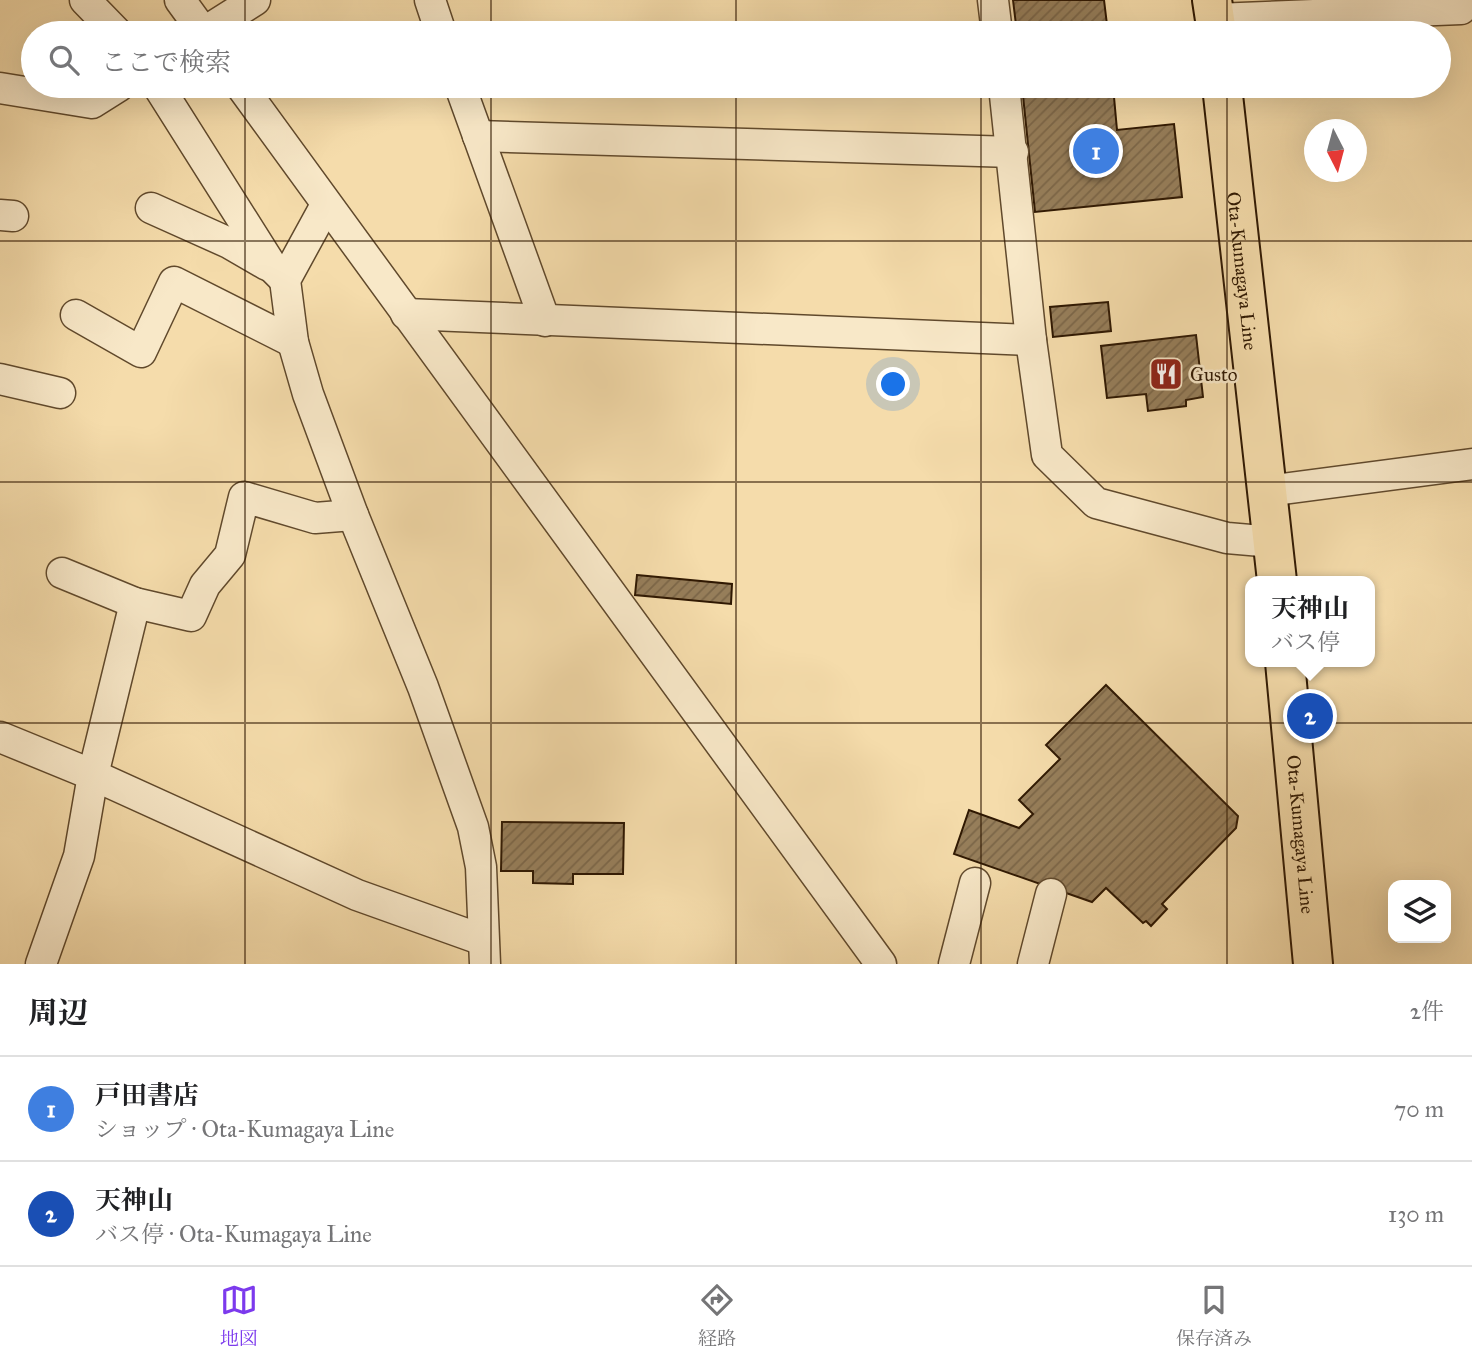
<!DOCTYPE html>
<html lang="ja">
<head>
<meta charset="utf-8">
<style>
  :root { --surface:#fff; --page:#f2f2f2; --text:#202124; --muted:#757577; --line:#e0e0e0; --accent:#7c3aed }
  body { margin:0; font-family:"IM FELL Great Primer","Noto Serif JP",serif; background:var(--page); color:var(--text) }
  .controls { position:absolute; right:21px; bottom:21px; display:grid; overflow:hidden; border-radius:14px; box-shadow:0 7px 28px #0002 }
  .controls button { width:63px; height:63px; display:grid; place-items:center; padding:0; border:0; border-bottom:2px solid var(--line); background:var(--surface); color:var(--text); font:35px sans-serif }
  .compass { position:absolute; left:1304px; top:119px; width:63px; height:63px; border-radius:50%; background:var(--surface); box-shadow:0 7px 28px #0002; rotate:174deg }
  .you { position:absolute; left:894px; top:385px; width:24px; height:24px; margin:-18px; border:5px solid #fff; border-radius:50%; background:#1a73e8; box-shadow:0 0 0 10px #1a73e833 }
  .badge { display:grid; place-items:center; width:46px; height:46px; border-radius:50%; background:var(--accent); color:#fff; font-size:23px; font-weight:700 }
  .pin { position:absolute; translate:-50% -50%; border:4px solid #fff; box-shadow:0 2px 7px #0006 }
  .popup { position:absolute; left:1245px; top:576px; width:130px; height:91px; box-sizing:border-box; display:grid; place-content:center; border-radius:14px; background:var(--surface); filter:drop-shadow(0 2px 5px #0005); font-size:23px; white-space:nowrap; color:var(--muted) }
  .popup b { font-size:26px; color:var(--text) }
  .popup::after { content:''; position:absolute; left:50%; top:100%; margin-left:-14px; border:14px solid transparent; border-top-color:var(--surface) }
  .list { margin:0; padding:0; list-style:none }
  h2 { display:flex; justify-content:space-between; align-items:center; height:91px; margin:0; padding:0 28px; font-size:30px }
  h2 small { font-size:23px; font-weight:400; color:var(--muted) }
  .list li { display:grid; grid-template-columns:46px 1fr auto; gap:21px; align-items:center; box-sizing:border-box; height:105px; padding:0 28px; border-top:2px solid var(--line) }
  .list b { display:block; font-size:26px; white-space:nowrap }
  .list p { margin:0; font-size:23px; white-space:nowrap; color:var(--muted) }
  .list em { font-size:23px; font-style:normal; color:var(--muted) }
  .icon { flex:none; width:38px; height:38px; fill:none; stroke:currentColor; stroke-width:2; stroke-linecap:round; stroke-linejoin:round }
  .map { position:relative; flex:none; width:1472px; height:964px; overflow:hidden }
  .search { position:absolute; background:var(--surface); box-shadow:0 7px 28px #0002; left:21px; right:21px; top:21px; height:77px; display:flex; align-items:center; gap:18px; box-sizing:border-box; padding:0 24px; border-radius:38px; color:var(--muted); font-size:26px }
  .sheet { height:301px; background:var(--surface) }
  nav { display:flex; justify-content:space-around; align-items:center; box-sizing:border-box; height:98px; border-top:2px solid var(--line); background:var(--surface); font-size:19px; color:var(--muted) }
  nav a { display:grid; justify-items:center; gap:4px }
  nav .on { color:var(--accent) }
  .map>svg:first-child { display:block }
  .building { fill:url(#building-hatch); stroke:#2f1802; stroke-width:2 }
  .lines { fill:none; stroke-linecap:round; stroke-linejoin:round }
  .minor-casing { stroke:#60492c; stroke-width:33 }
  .major-casing { stroke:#2f1802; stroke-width:42 }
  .minor { stroke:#f8e8c8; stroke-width:30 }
  .major { stroke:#f5dcab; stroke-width:38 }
  .grid { fill:none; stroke:#2f1802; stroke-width:2; stroke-opacity:0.55 }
  .labels { text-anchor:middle; stroke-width:5; stroke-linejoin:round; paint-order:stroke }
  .street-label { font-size:19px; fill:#2f1802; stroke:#f8e8c8 }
  .poi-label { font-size:19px; fill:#2f1802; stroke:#f8e8c8; text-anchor:start }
</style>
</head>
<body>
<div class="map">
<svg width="1472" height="964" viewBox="0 0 1472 964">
  <defs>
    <pattern id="building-hatch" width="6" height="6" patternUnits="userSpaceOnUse" patternTransform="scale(1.75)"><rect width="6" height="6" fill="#967e5a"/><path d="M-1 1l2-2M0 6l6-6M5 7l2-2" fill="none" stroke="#7b6648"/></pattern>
  </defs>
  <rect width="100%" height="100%" fill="#f5dcab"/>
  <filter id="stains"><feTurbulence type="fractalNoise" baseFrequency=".00286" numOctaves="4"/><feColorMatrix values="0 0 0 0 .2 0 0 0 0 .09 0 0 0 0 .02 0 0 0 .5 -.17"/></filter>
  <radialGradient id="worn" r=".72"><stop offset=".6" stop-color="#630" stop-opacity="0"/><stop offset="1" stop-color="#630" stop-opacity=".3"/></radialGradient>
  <g class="building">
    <polygon points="1013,0 1104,0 1108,33 1017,33"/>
    <polygon points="1022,86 1113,86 1117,130 1174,124 1182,197 1035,212"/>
    <polygon points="1108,302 1111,331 1053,337 1050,307"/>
    <polygon points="1196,335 1203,397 1186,400 1186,406 1148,411 1146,394 1107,398 1101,346"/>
    <polygon points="637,575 732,584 731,604 635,595"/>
    <polygon points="1106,685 1238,816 1236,828 1162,904 1167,909 1151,926 1146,921 1143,923 1106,888 1092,902 954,854 969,810 1019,828 1033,814 1019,800 1060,759 1046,745"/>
    <polygon points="502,822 624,823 623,874 573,874 573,884 533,883 533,871 501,871"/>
  </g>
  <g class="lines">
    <defs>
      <g id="minor">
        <polyline points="85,0 117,33"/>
        <polyline points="180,0 204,33"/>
        <polyline points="430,0 441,33"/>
        <polyline points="993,0 997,33"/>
        <polyline points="1215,19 1461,9"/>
        <polyline points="203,33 255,0"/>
        <polyline points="158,86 273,268 285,280"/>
        <polyline points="241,86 881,964"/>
        <polyline points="460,86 545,321"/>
        <polyline points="1004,86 1031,340 1047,455 1096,503 1227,538 1273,542"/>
        <polyline points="0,88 92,103 119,86"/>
        <polyline points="478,136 1013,152"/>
        <polyline points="326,205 285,280 293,342 308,394 353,515 423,687 473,827 481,867 485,964"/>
        <polyline points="151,208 229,243 267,265"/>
        <polyline points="0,215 13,216"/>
        <polyline points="406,314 1031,340"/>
        <polyline points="76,315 141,352 174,282 293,342"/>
        <polyline points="0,379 60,393"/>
        <polyline points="1267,491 1472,464"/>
        <polyline points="62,573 135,603 191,616 205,585 230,555 244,497 315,518 353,515"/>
        <polyline points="0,737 93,775 357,895 483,940"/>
        <polyline points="41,964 79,856 93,775 135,603"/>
        <polyline points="954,964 975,883"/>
        <polyline points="1033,964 1051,894"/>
      </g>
      <g id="major">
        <polyline points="1212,0 1217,33"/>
        <path id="s1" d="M 1222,86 L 1277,581"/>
        <path id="s2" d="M 1285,662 L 1313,964"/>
      </g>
    </defs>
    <use href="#minor" class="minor-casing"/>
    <use href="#major" class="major-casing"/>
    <use href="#minor" class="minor"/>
    <use href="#major" class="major"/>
  </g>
  <path class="grid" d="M 245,0 L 245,33M 491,0 L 491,33M 736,0 L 736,33M 981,0 L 981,33M 1227,0 L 1227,33M 245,86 L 245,964M 491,86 L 491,964M 736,86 L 736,964M 981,86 L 981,964M 1227,86 L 1227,964M 0,241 L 1472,241M 0,482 L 1472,482M 0,723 L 1472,723"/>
  <defs>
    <symbol id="restaurant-square" viewBox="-11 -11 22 22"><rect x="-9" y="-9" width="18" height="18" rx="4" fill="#8f2418" stroke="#f8e8c8"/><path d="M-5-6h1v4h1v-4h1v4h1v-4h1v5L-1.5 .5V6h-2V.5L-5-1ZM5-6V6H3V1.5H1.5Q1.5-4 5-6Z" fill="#fff"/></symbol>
  </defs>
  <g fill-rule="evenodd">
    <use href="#restaurant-square" x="1147" y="355" width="38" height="38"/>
  </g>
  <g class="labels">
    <g class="street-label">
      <text dy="7" stroke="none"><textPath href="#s1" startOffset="186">Ota-Kumagaya Line</textPath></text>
      <text dy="7" stroke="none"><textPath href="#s2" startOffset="173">Ota-Kumagaya Line</textPath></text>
    </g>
    <g class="poi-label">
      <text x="1190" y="381">Gusto</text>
    </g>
  </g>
  <rect width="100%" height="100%" filter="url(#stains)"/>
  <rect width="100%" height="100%" fill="url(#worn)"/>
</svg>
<div class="controls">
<button><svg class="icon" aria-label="layers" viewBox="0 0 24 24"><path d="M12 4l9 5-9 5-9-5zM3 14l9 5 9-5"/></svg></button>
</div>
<svg class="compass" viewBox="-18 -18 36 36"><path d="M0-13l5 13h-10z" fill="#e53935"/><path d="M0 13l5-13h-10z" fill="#757577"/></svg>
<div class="you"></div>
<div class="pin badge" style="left:1096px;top:151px;background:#3f7fe0">1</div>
<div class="pin badge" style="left:1310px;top:716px;background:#1a4fb4">2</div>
<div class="popup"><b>天神山</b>バス停</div>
<div class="search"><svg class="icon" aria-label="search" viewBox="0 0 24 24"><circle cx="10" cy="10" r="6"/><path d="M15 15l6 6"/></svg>ここで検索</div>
</div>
<section class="sheet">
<h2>周辺<small>2件</small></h2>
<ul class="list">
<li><span class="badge" style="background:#3f7fe0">1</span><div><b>戸田書店</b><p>ショップ · Ota-Kumagaya Line</p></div><em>70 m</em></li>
<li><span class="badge" style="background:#1a4fb4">2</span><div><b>天神山</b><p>バス停 · Ota-Kumagaya Line</p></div><em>130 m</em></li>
</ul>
</section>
<nav>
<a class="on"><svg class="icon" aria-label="map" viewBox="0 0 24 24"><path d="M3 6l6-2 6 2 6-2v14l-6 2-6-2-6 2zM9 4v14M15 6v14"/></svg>地図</a>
<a><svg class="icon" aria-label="directions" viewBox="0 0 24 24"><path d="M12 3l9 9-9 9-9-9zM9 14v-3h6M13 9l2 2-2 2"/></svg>経路</a>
<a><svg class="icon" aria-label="saved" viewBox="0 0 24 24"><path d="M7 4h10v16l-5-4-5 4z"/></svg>保存済み</a>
</nav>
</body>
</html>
